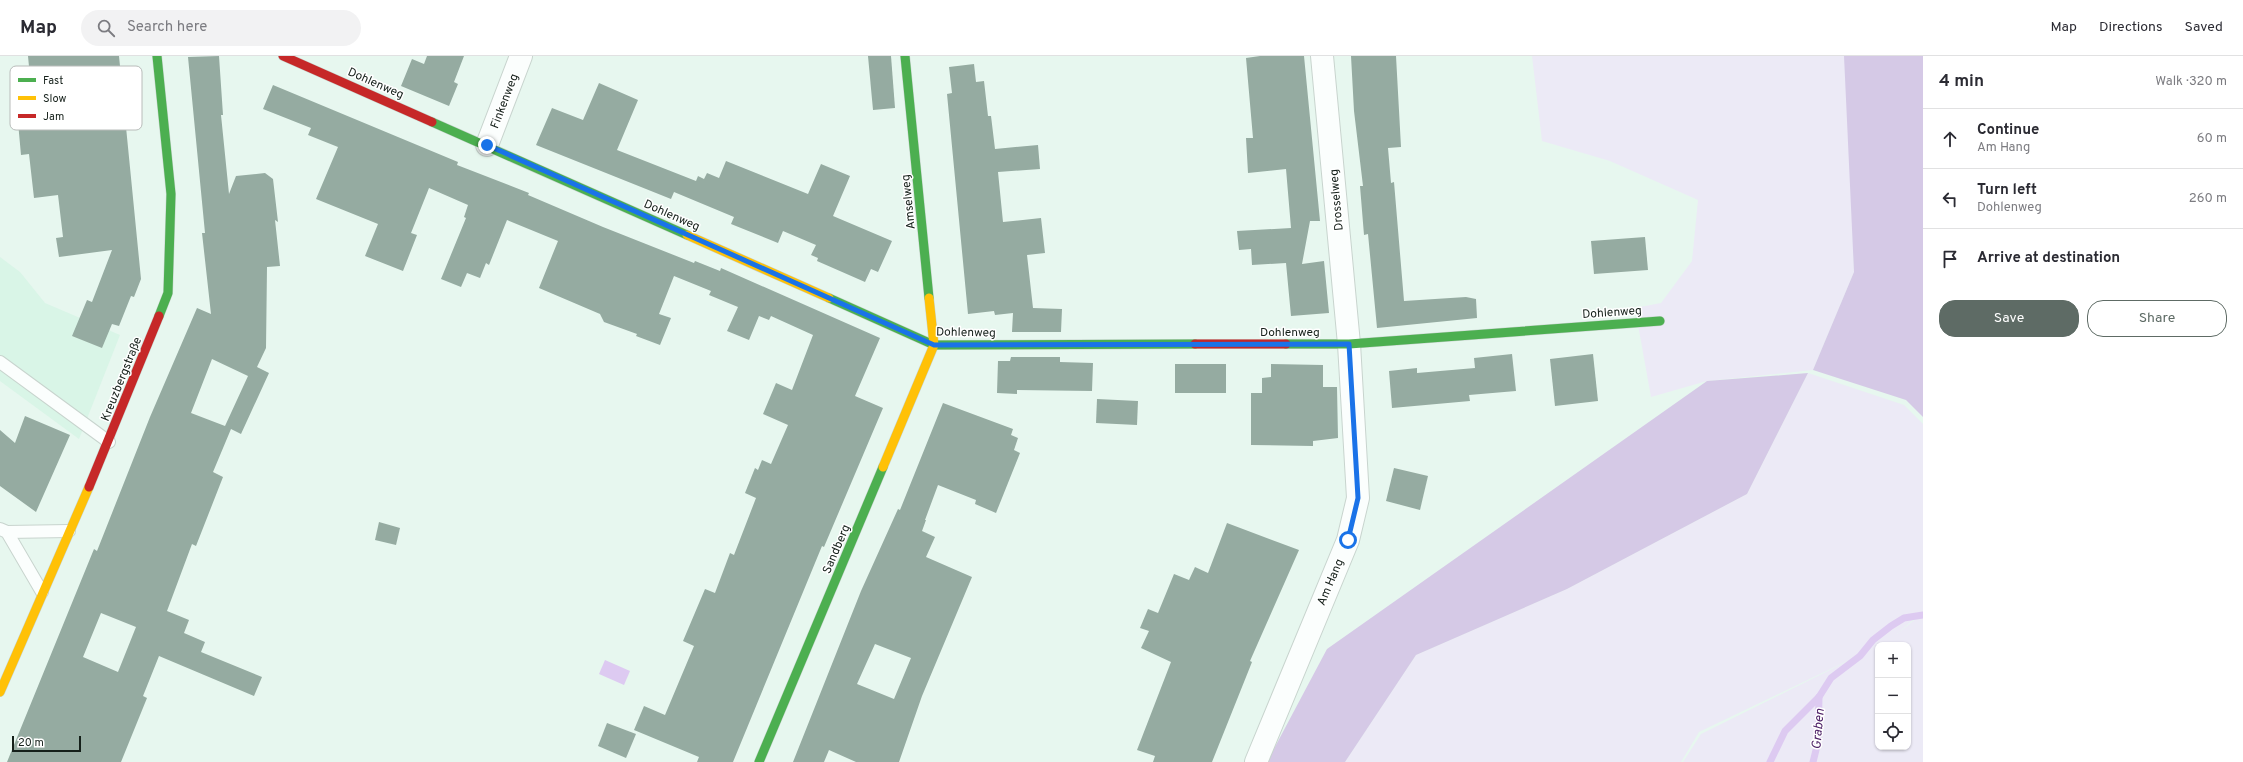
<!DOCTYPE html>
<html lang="en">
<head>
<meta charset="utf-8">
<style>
  :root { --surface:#fff; --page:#f2f2f3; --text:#2b2b33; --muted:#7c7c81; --line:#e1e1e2; --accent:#5e6b65 }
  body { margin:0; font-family:Overpass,sans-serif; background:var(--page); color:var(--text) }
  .controls { position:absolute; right:12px; bottom:12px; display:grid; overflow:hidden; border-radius:8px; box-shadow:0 1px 3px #0004 }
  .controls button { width:36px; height:36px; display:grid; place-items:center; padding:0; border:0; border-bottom:1px solid var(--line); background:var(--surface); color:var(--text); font:20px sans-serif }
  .scale { position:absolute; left:12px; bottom:10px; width:69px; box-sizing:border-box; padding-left:4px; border:2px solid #15201a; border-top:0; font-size:11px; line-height:14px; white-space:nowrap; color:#15201a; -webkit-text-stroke:3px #fff; paint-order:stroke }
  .stop { position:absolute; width:12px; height:12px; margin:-9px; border:3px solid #1a73e8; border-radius:50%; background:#fff }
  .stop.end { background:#1a73e8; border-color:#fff; box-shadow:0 1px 4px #0008 }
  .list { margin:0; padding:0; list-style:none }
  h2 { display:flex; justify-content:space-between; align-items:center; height:52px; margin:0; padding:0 16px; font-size:17px }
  h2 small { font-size:13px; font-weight:400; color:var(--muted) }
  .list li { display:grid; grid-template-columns:26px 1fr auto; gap:12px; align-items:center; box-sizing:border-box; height:60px; padding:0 16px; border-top:1px solid var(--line) }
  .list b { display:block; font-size:15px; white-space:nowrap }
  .list p { margin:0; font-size:13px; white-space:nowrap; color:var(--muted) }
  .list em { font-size:13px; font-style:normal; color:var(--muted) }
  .actions { display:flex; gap:8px; padding:12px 16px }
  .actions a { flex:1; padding:9px 0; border:1px solid var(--accent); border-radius:16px; text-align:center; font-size:14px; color:var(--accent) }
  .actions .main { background:var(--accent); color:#fff }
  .icon { flex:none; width:22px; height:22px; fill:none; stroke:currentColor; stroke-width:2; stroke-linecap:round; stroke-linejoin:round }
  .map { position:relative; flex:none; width:1923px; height:706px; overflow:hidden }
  header { display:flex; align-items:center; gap:24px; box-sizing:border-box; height:56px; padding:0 20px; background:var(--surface); border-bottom:1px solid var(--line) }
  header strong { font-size:19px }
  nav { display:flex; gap:22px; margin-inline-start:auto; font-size:14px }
  .search { width:280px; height:36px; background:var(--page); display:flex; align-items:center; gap:10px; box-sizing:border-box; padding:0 14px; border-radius:22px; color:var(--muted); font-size:15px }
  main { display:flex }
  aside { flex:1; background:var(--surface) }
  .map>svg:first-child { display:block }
  .built { fill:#d9f5e7 }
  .green { fill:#eceaf6; fill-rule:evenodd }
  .forest { fill:#d5c9e6 }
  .water { fill:#ddcaf1 }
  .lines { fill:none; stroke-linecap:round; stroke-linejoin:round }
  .stream { stroke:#ddcaf1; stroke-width:7 }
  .building { fill:#95aba1; fill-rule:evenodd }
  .lane-casing { stroke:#c8d4ce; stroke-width:14 }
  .street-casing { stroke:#c8d4ce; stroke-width:24 }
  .fast-casing { stroke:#c8d4ce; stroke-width:10 }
  .slow-casing { stroke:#c8d4ce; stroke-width:10 }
  .jam-casing { stroke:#c8d4ce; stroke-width:10 }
  .lane { stroke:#fbfefd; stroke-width:12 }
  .street { stroke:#fbfefd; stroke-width:22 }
  .fast { stroke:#4caf50; stroke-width:9 }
  .slow { stroke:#ffc107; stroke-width:9 }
  .jam { stroke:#c62828; stroke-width:9 }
  .route { stroke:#1a73e8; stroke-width:5 }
  .labels { text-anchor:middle; stroke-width:3; stroke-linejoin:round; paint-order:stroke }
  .street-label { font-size:12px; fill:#15201a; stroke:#fff }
  .water-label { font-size:13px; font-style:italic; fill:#4e2267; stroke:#fff }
  .key { fill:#fff; stroke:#b9bcba; stroke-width:1 }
  .key-label { font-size:11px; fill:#15201a }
</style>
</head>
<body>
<header>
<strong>Map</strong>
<div class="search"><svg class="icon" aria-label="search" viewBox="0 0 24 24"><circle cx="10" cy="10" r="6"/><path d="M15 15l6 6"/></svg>Search here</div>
<nav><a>Map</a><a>Directions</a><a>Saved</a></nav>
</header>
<main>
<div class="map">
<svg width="1923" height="706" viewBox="0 0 1923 706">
  <rect width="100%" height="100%" fill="#e7f7ef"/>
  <polygon class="built" points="0,201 20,216 45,247 120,279 79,383 0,325"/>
  <g class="green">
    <polygon points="1532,0 1846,0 1854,216 1813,314 1707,325 1651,341 1635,252 1661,247 1692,205 1698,144 1610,105 1542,85"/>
    <path d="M 1808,317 L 1904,349 L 1923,368 L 1923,555 L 1897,578 L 1923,557 L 1923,706 L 1683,706 L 1701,678 L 1868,595 L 1699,676 L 1681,706 L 1345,706 L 1416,599 L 1567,533 L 1747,438 ZM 1878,589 L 1908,589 L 1908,691 L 1878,691 Z"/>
  </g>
  <g class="forest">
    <polygon points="1844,0 1923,0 1923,361 1906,344 1813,314 1854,216"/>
    <polygon points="1808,317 1747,438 1567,533 1416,599 1345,706 1267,706 1327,593 1707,325"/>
  </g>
  <polygon class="water" points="605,604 630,615 624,629 599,618"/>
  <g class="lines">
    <g class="stream">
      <polyline points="1770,706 1785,675 1819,641 1831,622 1860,600 1873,584 1891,570 1904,562 1923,559"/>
      <polyline points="1813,706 1818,686 1819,641"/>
    </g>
  </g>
  <g class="building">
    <polygon points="28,0 119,0 141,223 134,241 131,240 119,270 112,268 102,292 72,280 87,244 92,246 112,194 59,201 56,182 63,181 58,139 34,142 29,98 21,99 17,55 33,53"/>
    <path d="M 219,0 L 223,59 L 221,59 L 229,138 L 236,120 L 265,117 L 273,123 L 278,166 L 275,164 L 280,210 L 267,211 L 266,292 L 257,311 L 269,317 L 241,378 L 231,373 L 213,416 L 223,421 L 196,490 L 192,488 L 167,555 L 189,564 L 184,577 L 205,586 L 201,596 L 262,621 L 254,640 L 159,600 L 143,640 L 147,642 L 121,706 L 7,706 L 94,493 L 97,495 L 150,361 L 197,252 L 211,258 L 202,177 L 205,177 L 188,1 ZM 212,303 L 248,320 L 225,370 L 191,357 ZM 101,557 L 136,571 L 118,616 L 83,601 Z"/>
    <polygon points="427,0 464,0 454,26 458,28 449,50 401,30 412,3 424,8"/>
    <polygon points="868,0 891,0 895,52 873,54"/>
    <polygon points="1260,0 1304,0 1320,165 1310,165 1302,208 1324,205 1329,257 1291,260 1286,207 1252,209 1251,193 1239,194 1237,175 1291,172 1286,113 1248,117 1246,82 1253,82 1246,2"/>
    <polygon points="1351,0 1396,0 1401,91 1388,92 1391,127 1394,126 1404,245 1466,241 1476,243 1477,262 1377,272 1368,178 1364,179 1360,130 1363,130 1354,55"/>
    <polygon points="974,8 976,26 984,25 988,60 991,60 995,93 1038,89 1040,113 998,116 1003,166 1041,162 1045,197 1027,199 1033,252 1062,253 1061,276 1012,276 1013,257 995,259 994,255 968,258 947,38 952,37 949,11"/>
    <polygon points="599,27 638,44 617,94 696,125 698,120 704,123 707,117 719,122 726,105 808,138 821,108 850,120 833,160 892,185 878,216 871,213 865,226 817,205 818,202 811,199 816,189 783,175 778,187 731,168 734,161 674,136 671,143 536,89 552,52 583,64"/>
    <polygon points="273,29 458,106 457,109 529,137 528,139 603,171 694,207 695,205 720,215 721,212 880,282 855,340 883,352 824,491 822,490 733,706 697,706 699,701 634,674 644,650 665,659 694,590 683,585 705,533 715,537 730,497 734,499 756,442 745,437 755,412 758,414 762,404 771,408 788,369 763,358 776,327 792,334 813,279 771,260 769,264 759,260 749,284 727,275 738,251 709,239 711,235 674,220 659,258 671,262 660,289 636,280 637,278 604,266 600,258 539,232 558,185 507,164 489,209 486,207 480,222 467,217 461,231 441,223 466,162 464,161 468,149 429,132 411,177 417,179 403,215 365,200 378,168 316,143 338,91 308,79 311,72 263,53"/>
    <polygon points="1645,181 1648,214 1594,218 1591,185"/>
    <polygon points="1512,298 1516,335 1469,339 1470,345 1392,352 1389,315 1417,312 1417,317 1475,312 1474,302"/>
    <polygon points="1593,298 1598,345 1555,350 1550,303"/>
    <polygon points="1011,301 1060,301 1060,306 1093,307 1092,335 1017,334 1017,338 997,337 998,305 1010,305"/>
    <rect x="1175" y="308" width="51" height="29"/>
    <polygon points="1271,308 1323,309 1323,331 1337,331 1338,382 1313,385 1313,390 1251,389 1251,337 1262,337 1262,322 1271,321"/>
    <polygon points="1097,343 1138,345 1137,369 1096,367"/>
    <path d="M 943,347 L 1013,373 L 1011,379 L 1018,382 L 1014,394 L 1020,397 L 996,457 L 975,448 L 976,444 L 938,429 L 925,464 L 926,464 L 922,475 L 935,481 L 926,501 L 972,521 L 922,640 L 899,706 L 856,706 L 829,694 L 824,706 L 793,706 L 861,535 L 898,453 L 900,454 ZM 875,588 L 911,602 L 894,643 L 857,628 Z"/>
    <polygon points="25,360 70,379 36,456 0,430 0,374 15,387"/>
    <polygon points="1394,412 1428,420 1420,454 1386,445"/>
    <polygon points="379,466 400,472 396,489 375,484"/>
    <polygon points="1227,467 1299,494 1250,605 1252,606 1212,706 1153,706 1155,700 1137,694 1171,606 1141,592 1149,575 1140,572 1148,553 1158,557 1174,518 1189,524 1195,511 1208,517"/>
    <polygon points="607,667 636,678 626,702 598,690"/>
  </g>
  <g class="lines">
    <defs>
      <g id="lane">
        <polyline points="0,306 109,386"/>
        <polyline points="0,473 7,476 42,536"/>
        <polyline points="7,476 69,475"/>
      </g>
      <g id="street">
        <polyline points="487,89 521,0"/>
        <polyline points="1256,706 1348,484 1358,442 1349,288 1322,0"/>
      </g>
      <g id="fast">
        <polyline points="157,0 171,138 168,237 159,260"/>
        <polyline points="905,0 929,242"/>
        <polyline points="432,66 687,179"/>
        <polyline points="829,242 934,289 1195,288"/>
        <polyline points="1286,288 1349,288 1660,265"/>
        <polyline points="759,706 883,411"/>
      </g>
      <g id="slow">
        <polyline points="687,179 829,242"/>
        <polyline points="883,411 934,289 929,242"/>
        <polyline points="0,636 89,431"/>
      </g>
      <g id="jam">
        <polyline points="283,0 432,66"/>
        <polyline points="1195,288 1286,288"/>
        <polyline points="89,431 159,260"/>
      </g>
    </defs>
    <use href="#lane" class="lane-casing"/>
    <use href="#street" class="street-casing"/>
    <use href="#fast" class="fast-casing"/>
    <use href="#slow" class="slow-casing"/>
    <use href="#jam" class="jam-casing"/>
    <use href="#lane" class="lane"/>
    <use href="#street" class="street"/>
    <use href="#fast" class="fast"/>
    <use href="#slow" class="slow"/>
    <use href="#jam" class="jam"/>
  </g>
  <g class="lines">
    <polyline class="route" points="487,89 934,289 1349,288 1358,442 1348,484"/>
  </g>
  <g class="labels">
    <g class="street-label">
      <text transform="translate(376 27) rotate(24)" y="4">Dohlenweg</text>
      <text transform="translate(504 45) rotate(-69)" y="4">Finkenweg</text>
      <text transform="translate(1336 144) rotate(-95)" y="4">Drosselweg</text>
      <text transform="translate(908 146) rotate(-96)" y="4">Amselweg</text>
      <text transform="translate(672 159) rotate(24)" y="4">Dohlenweg</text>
      <text transform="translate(1612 256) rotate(-4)" y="4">Dohlenweg</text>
      <text transform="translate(966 276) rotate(1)" y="4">Dohlenweg</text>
      <text x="1290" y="280">Dohlenweg</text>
      <text transform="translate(121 323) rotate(-68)" y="4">Kreuzbergstraße</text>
      <text transform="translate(836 493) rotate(-67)" y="4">Sandberg</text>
      <text transform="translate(1330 526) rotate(-67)" y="4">Am Hang</text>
    </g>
    <g class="water-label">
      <text transform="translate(1817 673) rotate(-85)" y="5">Graben</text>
    </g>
  </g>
  <rect x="10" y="10" width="132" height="64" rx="6" class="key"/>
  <rect x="18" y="22" width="18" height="4" fill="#4caf50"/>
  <rect x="18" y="40" width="18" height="4" fill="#ffc107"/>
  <rect x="18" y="58" width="18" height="4" fill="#c62828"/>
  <g class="key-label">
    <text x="43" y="28">Fast</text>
    <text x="43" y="46">Slow</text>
    <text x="43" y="64">Jam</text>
  </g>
</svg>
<div class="controls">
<button>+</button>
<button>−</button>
<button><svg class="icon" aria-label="locate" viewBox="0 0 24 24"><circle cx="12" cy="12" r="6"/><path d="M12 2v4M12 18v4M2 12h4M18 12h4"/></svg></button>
</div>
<div class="scale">20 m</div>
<div class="stop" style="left:1348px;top:484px"></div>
<div class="stop end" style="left:487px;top:89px"></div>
</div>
<aside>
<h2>4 min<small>Walk · 320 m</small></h2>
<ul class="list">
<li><svg class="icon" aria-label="ahead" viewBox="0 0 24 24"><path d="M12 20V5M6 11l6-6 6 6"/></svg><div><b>Continue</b><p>Am Hang</p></div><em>60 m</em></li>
<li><svg class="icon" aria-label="left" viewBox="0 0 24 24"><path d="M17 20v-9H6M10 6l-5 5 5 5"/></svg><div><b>Turn left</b><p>Dohlenweg</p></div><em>260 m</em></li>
<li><svg class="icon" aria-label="arrive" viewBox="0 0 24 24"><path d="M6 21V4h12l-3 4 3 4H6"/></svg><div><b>Arrive at destination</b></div></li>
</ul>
<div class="actions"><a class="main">Save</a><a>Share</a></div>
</aside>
</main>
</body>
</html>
